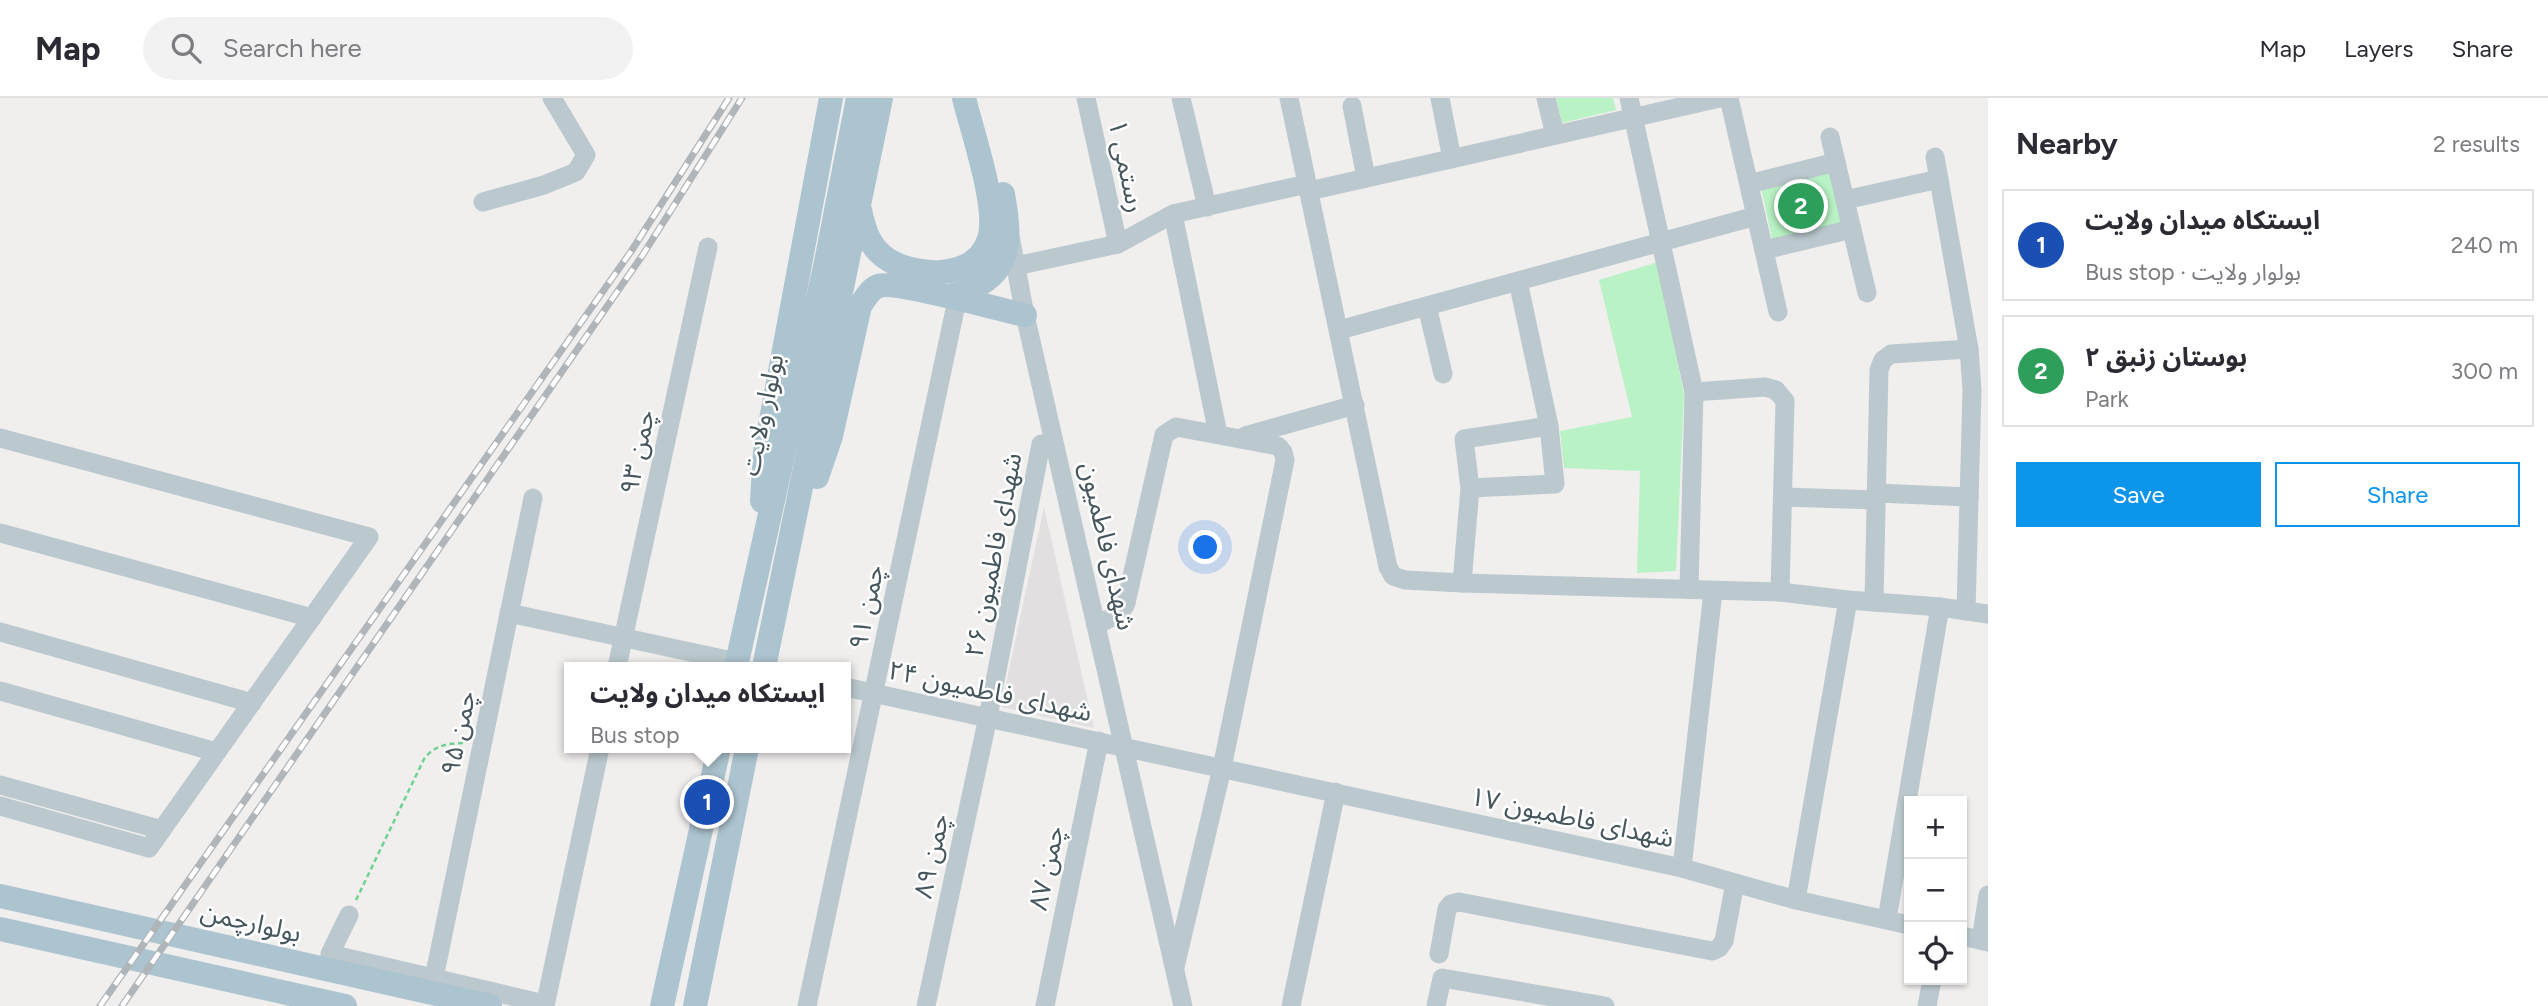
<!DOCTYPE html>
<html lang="en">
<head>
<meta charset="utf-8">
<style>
  :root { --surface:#fff; --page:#f2f2f3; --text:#2b2b33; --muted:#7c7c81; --line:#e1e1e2; --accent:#0d95ec }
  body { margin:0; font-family:Figtree,"Noto Sans Arabic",sans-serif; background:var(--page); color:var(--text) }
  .controls { position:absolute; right:21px; bottom:21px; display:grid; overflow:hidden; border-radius:0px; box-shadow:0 2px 5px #0004 }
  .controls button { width:63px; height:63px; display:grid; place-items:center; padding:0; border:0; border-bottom:2px solid var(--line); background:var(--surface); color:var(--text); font:35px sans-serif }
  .you { position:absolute; left:1206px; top:450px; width:24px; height:24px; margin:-18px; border:5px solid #fff; border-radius:50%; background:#1a73e8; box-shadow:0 0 0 10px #1a73e833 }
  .badge { display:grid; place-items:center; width:46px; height:46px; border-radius:50%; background:var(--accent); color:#fff; font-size:23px; font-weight:700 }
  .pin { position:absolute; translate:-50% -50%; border:4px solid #fff; box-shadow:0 2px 7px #0006 }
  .popup { position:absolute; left:564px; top:564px; width:287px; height:91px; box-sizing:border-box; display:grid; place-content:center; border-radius:0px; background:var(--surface); filter:drop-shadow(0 2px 5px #0005); font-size:23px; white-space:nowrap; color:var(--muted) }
  .popup b { font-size:26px; color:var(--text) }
  .popup::after { content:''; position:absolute; left:50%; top:100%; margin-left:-14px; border:14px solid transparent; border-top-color:var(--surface) }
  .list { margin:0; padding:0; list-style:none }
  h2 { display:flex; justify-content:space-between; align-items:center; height:91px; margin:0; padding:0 28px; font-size:30px }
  h2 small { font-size:23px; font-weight:400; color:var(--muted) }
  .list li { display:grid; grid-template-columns:46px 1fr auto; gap:21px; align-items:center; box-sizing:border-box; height:112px; margin:0 14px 14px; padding:0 14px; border:2px solid var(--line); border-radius:0px }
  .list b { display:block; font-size:26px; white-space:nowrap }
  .list p { margin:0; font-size:23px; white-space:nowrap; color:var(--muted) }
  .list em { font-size:23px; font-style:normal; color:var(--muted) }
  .actions { display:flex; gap:14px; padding:21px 28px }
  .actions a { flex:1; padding:16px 0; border:2px solid var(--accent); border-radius:0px; text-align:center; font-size:24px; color:var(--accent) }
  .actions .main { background:var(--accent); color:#fff }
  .icon { flex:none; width:38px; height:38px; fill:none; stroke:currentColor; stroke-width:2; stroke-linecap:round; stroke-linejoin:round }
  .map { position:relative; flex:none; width:1988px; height:908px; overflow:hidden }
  header { display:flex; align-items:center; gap:42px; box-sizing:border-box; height:98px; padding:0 35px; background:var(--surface); border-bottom:2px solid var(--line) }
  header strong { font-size:33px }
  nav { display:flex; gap:38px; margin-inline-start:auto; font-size:24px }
  .search { width:490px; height:63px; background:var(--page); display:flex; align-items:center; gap:18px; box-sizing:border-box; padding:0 24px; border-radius:38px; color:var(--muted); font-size:26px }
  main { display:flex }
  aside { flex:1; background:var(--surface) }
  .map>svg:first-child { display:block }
  .education { fill:#e2dfe0 }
  .green { fill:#b9f2c5 }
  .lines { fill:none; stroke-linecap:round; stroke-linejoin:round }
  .path { stroke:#6fd290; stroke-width:2.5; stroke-dasharray:5 3.5; stroke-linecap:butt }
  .minor { stroke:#bbc9ce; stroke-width:19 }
  .major { stroke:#acc4cf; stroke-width:24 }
  .rail-casing { stroke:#b0b5b9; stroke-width:7 }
  .rail { stroke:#fff; stroke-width:4.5; stroke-dasharray:13; stroke-linecap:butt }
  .labels { text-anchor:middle; stroke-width:5; stroke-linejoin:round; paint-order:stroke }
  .street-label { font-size:26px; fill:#45565d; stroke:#fff }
</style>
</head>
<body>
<header>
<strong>Map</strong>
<div class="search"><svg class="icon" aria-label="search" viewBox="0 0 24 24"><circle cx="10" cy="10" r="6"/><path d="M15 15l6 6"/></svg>Search here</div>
<nav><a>Map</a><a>Layers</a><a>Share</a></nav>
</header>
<main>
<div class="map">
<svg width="1988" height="908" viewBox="0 0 1988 908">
  <rect width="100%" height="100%" fill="#f1eeee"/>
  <polygon class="education" points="1044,409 1094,630 1001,609"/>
  <g class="green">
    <polygon points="1556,0 1613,0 1616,12 1562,25"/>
    <polygon points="1829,72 1842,126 1772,141 1761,89"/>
    <polygon points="1658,164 1684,297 1676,473 1637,475 1640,373 1564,370 1560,333 1632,319 1599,182"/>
  </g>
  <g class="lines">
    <path class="path" d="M 356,802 L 424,661 C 434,647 449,645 465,645"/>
    <g class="minor">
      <polyline points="1086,0 1118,146"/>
      <polyline points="1181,0 1207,109"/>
      <polyline points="1289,0 1388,469 1393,478 1405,482 1462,485 1780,494 1848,502 1940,509 1988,516"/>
      <polyline points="1440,0 1452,61"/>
      <polyline points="1546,0 1555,37"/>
      <polyline points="1629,0 1694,294 1689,491"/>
      <polyline points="1729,0 1778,214"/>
      <polyline points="1352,8 1366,80"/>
      <polyline points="1830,39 1867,195"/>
      <polyline points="1935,59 1969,251 1972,292 1966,513"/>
      <polyline points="1749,86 1836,64"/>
      <polyline points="1309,93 1720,0"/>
      <polyline points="1845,102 1939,81"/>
      <polyline points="483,104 544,87 576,74 586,57 552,0"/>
      <polyline points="1173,116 1218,336"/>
      <polyline points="1010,138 1025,217 1183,908"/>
      <polyline points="1764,152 1852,131"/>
      <polyline points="1016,168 1118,146 1173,116 1307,86"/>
      <polyline points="1427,208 1443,276"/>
      <polyline points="1339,232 1756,118"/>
      <polyline points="1694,294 1765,289 1776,292 1785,303 1780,494"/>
      <polyline points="1245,338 1355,307"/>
      <polyline points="0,340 369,439 149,750 0,708"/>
      <polyline points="1470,390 1555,386 1549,328 1518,183"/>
      <polyline points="1877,395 1969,399"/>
      <polyline points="1784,399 1876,402"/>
      <polyline points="0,435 312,520"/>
      <polyline points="1462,485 1470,390 1464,341 1549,328"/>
      <polyline points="1874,504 1879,272 1883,262 1891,256 1969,251"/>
      <polyline points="509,515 737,564"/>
      <path d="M 1096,527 C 1107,521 1122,517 1126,505 L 1164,337 L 1176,329 L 1278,348 L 1283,354 L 1285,362 L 1222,670 L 1175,869"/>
      <polyline points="0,534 252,605"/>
      <polyline points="617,569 708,149"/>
      <polyline points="845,589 1682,770 1796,802 1909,827"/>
      <polyline points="0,593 216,654"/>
      <polyline points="0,687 162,732"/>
      <polyline points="1682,770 1713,493"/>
      <polyline points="1796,802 1848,502"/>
      <polyline points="349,817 330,856 545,906"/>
      <polyline points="1887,821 1940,509"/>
      <polyline points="1962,838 1988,844"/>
      <polyline points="1981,842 1988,797"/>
      <polyline points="1439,856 1447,811 1451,806 1459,804 1712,853 1719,850 1724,843 1735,785"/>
      <polyline points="434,880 533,400"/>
      <polyline points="545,908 600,650"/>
      <polyline points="807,908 957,202"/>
      <polyline points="926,908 988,619 1041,346"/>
      <polyline points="1045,908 1099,643"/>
      <polyline points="1291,908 1336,694"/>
      <polyline points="1436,908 1442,880 1605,908"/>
      <polyline points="1927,908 1932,882"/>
    </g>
    <g class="major">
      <path d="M 860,112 C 864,130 868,146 883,158 C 912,181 976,183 989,141 C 999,110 972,34 964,0"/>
      <path d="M 949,198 C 1010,183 1013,152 1003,96"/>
      <path d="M 817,379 L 831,338 L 860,208 C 865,201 869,192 878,188 C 897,182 999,212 1025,217"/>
      <polyline points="762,403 765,354 831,0"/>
      <polyline points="736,569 826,164 858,0"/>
      <polyline points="764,569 881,0"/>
      <polyline points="0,798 490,908"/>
      <polyline points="0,831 345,908"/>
      <polyline points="662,908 719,650"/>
      <polyline points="695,908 747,650"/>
    </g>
    <defs>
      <g id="rail">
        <polyline points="100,908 632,152 729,0"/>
        <polyline points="122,908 642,158 742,0"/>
      </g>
    </defs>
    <use href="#rail" class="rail-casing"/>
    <use href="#rail" class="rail"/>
  </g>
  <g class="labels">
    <g class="street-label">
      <text transform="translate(1127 68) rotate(78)" y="9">رستمی ۱</text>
      <text transform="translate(762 317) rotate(-78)" y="9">بولوار ولایت</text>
      <text transform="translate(637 354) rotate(-78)" y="9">چمن ۹۳</text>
      <text transform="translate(1108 448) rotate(77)" y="9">شهدای فاطمیون</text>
      <text transform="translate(993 457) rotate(-79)" y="9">شهدای فاطمیون ۲۶</text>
      <text transform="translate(866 509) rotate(-78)" y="9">چمن ۹۱</text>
      <text transform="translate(990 593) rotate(12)" y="9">شهدای فاطمیون ۲۴</text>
      <text transform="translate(458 635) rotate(-78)" y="9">چمن ۹۵</text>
      <text transform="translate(1572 719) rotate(12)" y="9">شهدای فاطمیون ۱۷</text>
      <text transform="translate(931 758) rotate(-78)" y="9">چمن ۸۹</text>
      <text transform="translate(1046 770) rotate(-78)" y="9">چمن ۸۷</text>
      <text transform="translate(251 824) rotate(13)" y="9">بولوارچمن</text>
    </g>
  </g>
</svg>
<div class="controls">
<button>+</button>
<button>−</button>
<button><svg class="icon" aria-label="locate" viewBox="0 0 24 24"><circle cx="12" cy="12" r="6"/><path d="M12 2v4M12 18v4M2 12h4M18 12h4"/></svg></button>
</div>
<div class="you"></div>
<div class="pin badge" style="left:707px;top:704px;background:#1a4fb4">1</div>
<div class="popup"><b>ایستکاه میدان ولایت</b>Bus stop</div>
<div class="pin badge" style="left:1801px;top:108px;background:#2e9e5b">2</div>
</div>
<aside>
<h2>Nearby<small>2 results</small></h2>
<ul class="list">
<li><span class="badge" style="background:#1a4fb4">1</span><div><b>ایستکاه میدان ولایت</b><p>Bus stop · بولوار ولایت</p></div><em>240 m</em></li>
<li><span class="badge" style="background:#2e9e5b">2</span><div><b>بوستان زنبق ۲</b><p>Park</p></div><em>300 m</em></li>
</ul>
<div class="actions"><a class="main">Save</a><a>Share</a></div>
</aside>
</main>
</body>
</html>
